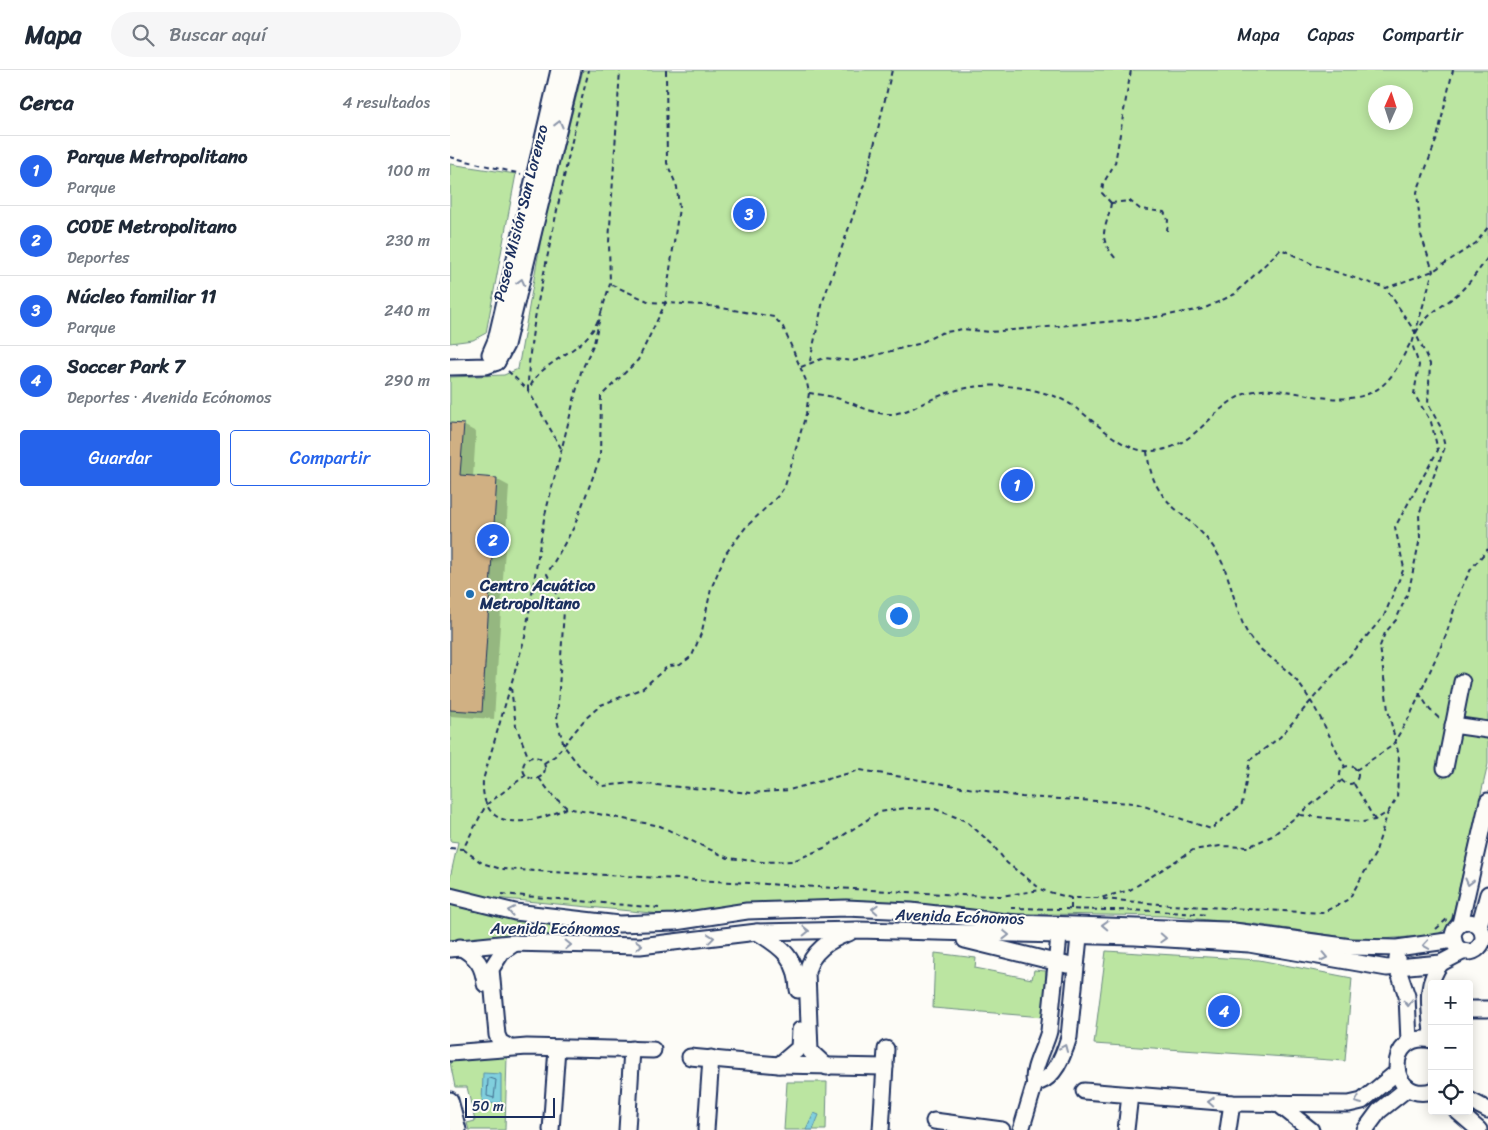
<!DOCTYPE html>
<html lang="es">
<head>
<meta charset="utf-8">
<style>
  :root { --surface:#fff; --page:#f6f6f7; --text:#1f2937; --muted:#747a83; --line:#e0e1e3; --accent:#2563eb }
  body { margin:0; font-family:Sriracha,sans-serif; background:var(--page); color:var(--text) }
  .controls { position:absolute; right:15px; bottom:15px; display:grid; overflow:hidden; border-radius:5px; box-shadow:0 2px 12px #0003 }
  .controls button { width:45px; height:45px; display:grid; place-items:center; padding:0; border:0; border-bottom:1px solid var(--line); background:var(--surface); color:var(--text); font:25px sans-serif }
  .compass { position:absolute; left:918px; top:15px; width:45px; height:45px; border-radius:50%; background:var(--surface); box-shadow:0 2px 12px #0003; rotate:3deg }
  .scale { position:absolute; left:15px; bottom:12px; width:90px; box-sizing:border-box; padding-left:5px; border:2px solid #1b2f5e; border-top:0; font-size:14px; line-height:18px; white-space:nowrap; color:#1b2f5e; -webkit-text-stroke:4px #fdfcf7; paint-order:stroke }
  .you { position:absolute; left:448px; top:545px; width:18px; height:18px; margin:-12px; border:4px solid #fff; border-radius:50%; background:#1a73e8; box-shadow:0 0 0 8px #1a73e833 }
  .badge { display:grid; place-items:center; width:32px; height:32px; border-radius:50%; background:var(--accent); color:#fff; font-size:16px; font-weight:700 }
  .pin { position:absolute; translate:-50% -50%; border:2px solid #fff; box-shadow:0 1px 5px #0006 }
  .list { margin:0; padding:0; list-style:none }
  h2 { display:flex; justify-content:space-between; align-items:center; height:65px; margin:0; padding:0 20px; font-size:21px }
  h2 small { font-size:16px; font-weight:400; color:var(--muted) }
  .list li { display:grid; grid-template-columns:32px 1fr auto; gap:15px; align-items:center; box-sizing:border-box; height:70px; padding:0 20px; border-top:1px solid var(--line) }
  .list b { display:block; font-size:19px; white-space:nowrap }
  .list p { margin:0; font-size:16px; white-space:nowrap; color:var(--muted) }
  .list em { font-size:16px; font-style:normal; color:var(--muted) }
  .actions { display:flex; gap:10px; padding:15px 20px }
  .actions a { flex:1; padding:11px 0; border:1px solid var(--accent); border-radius:5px; text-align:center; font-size:18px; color:var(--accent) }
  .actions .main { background:var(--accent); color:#fff }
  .icon { flex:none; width:28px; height:28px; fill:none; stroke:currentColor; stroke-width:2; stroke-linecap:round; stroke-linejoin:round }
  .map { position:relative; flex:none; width:1038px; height:1060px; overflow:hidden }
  header { display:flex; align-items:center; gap:30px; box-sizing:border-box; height:70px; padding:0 25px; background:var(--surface); border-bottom:1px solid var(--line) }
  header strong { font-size:24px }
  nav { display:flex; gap:28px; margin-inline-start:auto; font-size:18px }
  .search { width:350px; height:45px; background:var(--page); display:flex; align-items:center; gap:12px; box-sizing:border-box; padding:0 18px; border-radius:28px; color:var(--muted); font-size:19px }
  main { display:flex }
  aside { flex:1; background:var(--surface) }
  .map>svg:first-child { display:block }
  .green { fill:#bbe5a1; stroke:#6b8a80; fill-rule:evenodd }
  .water { fill:#80cfdd; stroke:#588faa }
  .shadow { fill:#0003 }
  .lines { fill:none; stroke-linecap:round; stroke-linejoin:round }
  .shore { stroke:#436f91; stroke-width:1 }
  .building { fill:#d0b083; stroke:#1b2f5e }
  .minor-casing { stroke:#1b2f5e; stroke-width:19 }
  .path { stroke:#1b2f5e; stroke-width:2; stroke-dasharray:5 4; stroke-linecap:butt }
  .minor { stroke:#fdfcf7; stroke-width:15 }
  .oneway { stroke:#8c96aa }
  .poi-dot { fill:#1f6fb2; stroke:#fdfcf7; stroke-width:2 }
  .labels { text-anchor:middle; stroke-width:4; stroke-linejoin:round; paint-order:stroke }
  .street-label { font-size:16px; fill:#1b2f5e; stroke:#fdfcf7 }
  .poi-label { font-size:16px; font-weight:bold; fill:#1b2f5e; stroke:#fdfcf7; text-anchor:start }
</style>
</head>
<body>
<header>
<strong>Mapa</strong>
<div class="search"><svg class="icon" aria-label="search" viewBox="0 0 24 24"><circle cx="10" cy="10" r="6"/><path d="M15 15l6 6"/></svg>Buscar aquí</div>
<nav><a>Mapa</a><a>Capas</a><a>Compartir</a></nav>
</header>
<main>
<aside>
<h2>Cerca<small>4 resultados</small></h2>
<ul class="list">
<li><span class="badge">1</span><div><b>Parque Metropolitano</b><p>Parque</p></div><em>100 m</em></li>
<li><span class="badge">2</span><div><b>CODE Metropolitano</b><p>Deportes</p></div><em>230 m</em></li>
<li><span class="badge">3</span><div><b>Núcleo familiar 11</b><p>Parque</p></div><em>240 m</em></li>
<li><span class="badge">4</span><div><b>Soccer Park 7</b><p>Deportes · Avenida Ecónomos</p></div><em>290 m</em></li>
</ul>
<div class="actions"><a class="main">Guardar</a><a>Compartir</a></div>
</aside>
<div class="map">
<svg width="1038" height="1060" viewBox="0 0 1038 1060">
  <rect width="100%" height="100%" fill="#fdfcf7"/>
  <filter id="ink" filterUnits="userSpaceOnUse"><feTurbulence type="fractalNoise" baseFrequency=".02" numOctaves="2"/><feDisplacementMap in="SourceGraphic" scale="10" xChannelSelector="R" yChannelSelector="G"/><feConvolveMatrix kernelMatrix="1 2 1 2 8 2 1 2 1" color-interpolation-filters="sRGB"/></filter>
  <g filter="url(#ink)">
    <g class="green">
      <path d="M 133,0 L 1038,0 L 1038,694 L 1002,848 L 996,859 L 986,865 L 932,869 L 901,868 L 804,854 L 714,846 L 535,843 L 212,844 L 44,828 L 0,821 L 0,808 L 8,772 L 0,771 L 0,307 L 54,305 L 68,299 L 93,158 ZM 926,22 L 956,22 L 956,52 L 926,52 Z"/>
      <polygon points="0,94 66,104 36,263 23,270 0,273"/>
      <polygon points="0,829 46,843 161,869 0,875"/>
      <polygon points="656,881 809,890 902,908 895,991 644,974"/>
      <polygon points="485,883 526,888 525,898 582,909 584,900 596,901 593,947 483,938"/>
      <polygon points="57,986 55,1060 19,1060 17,1053 25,1051 17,1017 5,1017 0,992"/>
      <polygon points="337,1012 377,1012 376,1060 334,1060"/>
    </g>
    <g class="water">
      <polygon points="33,1003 51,1004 51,1033 32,1034"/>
      <polygon points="364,1043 369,1045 363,1060 356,1060"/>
    </g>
    <polygon class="shadow" points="0,354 13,355 26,362 23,407 46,409 59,416 44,649 0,646"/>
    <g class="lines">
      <polygon class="shore" points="40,1008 46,1010 44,1028 37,1026 38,1010"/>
    </g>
    <polygon class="building" points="0,353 14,354 10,405 47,408 32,642 0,640"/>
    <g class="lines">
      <defs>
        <g id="minor">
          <polyline points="40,284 46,270 109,0"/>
          <polyline points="47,292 56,275 123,0"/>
          <polyline points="0,297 36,296 47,292"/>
          <polyline points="1003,655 1038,660"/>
          <polyline points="995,698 1012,612"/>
          <polyline points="0,826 65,842 169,854 225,852 297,841 396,838 461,841 565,853 777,860 901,877 947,878 1004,870"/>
          <circle cx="1018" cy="867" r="15"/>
          <polyline points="1010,854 1038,731"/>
          <polyline points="1029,857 1038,824"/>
          <path d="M 307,862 C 333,878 347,888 348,920"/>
          <polyline points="515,870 617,895"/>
          <path d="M 10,877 C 27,887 33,895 35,914"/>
          <polyline points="0,879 60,873 190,876 307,862 408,860 685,867 799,874 937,898 991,893 1014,881"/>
          <polyline points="947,888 947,897 957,926 959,972"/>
          <polyline points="1019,939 1038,939"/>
          <path d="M 982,963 C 980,937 974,915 991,893"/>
          <path d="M 982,970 C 934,960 937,1033 982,1021"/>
          <polyline points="59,977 50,972 47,965 41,899 52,882 65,873"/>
          <polyline points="0,983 77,977 203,980"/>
          <polyline points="240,987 329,995 435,997"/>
          <polyline points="329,995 349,978 350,960"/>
          <path d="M 377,997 L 360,981 L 357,902 C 361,882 380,869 399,863"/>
          <path d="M 585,1013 C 604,1011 614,984 619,967 L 630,857"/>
          <path d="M 585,1013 C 580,1002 596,975 599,961 L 610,857"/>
          <polyline points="634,1021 782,1033 899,1034 912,1031 947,1002"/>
          <polyline points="0,1030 8,1060"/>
          <polyline points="1019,1030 1038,1040"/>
          <polyline points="827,1033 861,1060"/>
          <polyline points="1007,1041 1029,1060"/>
          <polyline points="484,1051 552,1060"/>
          <polyline points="101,1060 107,978"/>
          <polyline points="177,1060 182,979"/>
          <polyline points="256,1060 261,988"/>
          <polyline points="431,1060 436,979"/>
          <polyline points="571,1060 585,1013"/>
          <polyline points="676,1060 680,1025"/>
          <polyline points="778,1060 782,1033"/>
          <polyline points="915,1060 929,1041 958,1018"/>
        </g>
      </defs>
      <use href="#minor" class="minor-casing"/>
      <g class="path">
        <polyline points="216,0 217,93 227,117 229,138 215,234 188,290 151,326 150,388 124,457 97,504 114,540 107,650 114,676 131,698 152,716 183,713 302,723 339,720 410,700 572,727 685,733 761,759 792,734 800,690 830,667 934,546 954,498 945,457 988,380 981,352 964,324 969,295 962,274 983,201 971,165 967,122 987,68 1003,0"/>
        <polyline points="0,87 71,104"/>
        <polyline points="661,133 652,123 653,114 665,93 681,0"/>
        <polyline points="661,133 680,131 690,139 714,142 718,150 717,161"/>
        <path d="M 661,133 C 657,161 645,164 666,189"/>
        <polyline points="151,243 160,214 159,172 170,0"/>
        <path d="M 966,263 C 976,243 995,236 1011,221 C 1021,211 1030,199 1038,187"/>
        <polyline points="360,291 373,231 416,109 442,0"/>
        <polyline points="351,297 374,288 403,291 468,274 491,263 513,259 540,262 700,248 753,239 785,224 831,179 864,195 936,218 983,201 1026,173 1038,157"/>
        <path d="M 58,301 L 78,320 C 78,271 90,223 100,174 C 112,116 124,58 139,0"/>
        <path d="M 359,323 C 371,325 384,326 395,331 C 411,336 424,345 442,344 C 459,342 472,333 487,327 C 525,311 563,313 601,325 C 635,335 663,380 698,381 C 746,382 762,333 800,322 C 836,312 881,340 920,323 C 942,314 950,291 961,272"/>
        <path d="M 111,378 L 78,320 C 81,316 83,310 86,307 C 106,285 136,279 148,250"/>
        <path d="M 697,381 C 703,438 736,438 764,478 C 782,504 783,539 799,566 C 811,584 833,594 846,610 C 867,636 880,668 895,697"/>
        <polyline points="61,618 66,656 79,689"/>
        <polyline points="969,623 980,640 991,650"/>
        <circle cx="84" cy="698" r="11"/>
        <polyline points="94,693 105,686 135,649 151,635 193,618 218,596 230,595 242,586 252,561 261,519 276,483 296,457 328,426 335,416 356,344 359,323 357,313 333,257 324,247 254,235 200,232 160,214"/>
        <circle cx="899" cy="705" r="9"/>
        <polyline points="906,700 942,676 961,644 996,565 1010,521 1021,499 1038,479"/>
        <polyline points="89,708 103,726 117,738 210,756 278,788 313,792 343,791 374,778 429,742 455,738 485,739 516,751 542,774 557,793 592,820 621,828 650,828 680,820 743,780 770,776 798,777 822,766 891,711"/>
        <polyline points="904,714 925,750"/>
        <path d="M 117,738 C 82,754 30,766 33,710 L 75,567 L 94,449 L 131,302 L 144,273 L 151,243"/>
        <polyline points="850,745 912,752 925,750 938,742 947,728 949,686 938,640 930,576 935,563 946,550 959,520 970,468 969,444 995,377 990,356 978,334 980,294 965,262 936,218"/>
        <polyline points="0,778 13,779 36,735 76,705"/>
        <polyline points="13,779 32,793 51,799 510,825 551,826 591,820"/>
        <polyline points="52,824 209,838"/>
        <polyline points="653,829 720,835 872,843 899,829 925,784 938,742"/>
        <polyline points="561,838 708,841 758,845"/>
        <polyline points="621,839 621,828"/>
        <polyline points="986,859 997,849"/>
      </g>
      <use href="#minor" class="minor"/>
    </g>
    <defs><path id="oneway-chevron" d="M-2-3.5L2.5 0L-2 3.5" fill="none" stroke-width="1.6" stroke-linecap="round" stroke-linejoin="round" transform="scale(1.25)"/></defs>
    <g class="oneway">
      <use href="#oneway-chevron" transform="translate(109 54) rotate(-76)"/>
      <use href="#oneway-chevron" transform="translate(71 212) rotate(-76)"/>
      <use href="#oneway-chevron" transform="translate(1019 812) rotate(104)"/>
      <use href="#oneway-chevron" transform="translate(425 839) rotate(-177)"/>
      <use href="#oneway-chevron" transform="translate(61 841) rotate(-169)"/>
      <use href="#oneway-chevron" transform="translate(655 855) rotate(-178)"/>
      <use href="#oneway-chevron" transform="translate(356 861) rotate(-1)"/>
      <use href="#oneway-chevron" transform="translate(556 865) rotate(1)"/>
      <use href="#oneway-chevron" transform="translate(261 868) rotate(-7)"/>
      <use href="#oneway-chevron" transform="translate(713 868) rotate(3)"/>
      <use href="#oneway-chevron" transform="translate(118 875) rotate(1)"/>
      <use href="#oneway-chevron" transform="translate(189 875) rotate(-2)"/>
      <use href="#oneway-chevron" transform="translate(976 875) rotate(171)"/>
      <use href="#oneway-chevron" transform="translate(874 887) rotate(12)"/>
      <use href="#oneway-chevron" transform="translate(958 933) rotate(88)"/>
      <use href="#oneway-chevron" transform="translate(614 978) rotate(-67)"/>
      <use href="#oneway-chevron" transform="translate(908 1031) rotate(157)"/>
      <use href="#oneway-chevron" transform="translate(761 1032) rotate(-177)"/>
    </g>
  </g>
  <circle class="poi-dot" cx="20" cy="524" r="5"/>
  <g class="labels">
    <g class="street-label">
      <text transform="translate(70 143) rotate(-76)" y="6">Paseo Misión San Lorenzo</text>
      <text transform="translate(510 846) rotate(2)" y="6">Avenida Ecónomos</text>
      <text x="105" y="864">Avenida Ecónomos</text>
    </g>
    <g class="poi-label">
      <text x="30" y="521">Centro Acuático<tspan x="30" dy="18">Metropolitano</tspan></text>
    </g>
  </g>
</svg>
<div class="controls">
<button>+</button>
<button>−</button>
<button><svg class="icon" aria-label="locate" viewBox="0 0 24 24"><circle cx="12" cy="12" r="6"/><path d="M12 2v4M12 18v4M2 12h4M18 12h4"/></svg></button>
</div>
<svg class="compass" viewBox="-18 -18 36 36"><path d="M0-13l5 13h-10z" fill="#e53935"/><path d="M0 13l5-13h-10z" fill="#747a83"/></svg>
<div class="scale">50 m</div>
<div class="you"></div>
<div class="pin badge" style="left:567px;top:415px">1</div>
<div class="pin badge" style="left:43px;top:470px">2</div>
<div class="pin badge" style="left:299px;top:144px">3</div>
<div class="pin badge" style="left:774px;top:941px">4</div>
</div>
</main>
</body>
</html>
